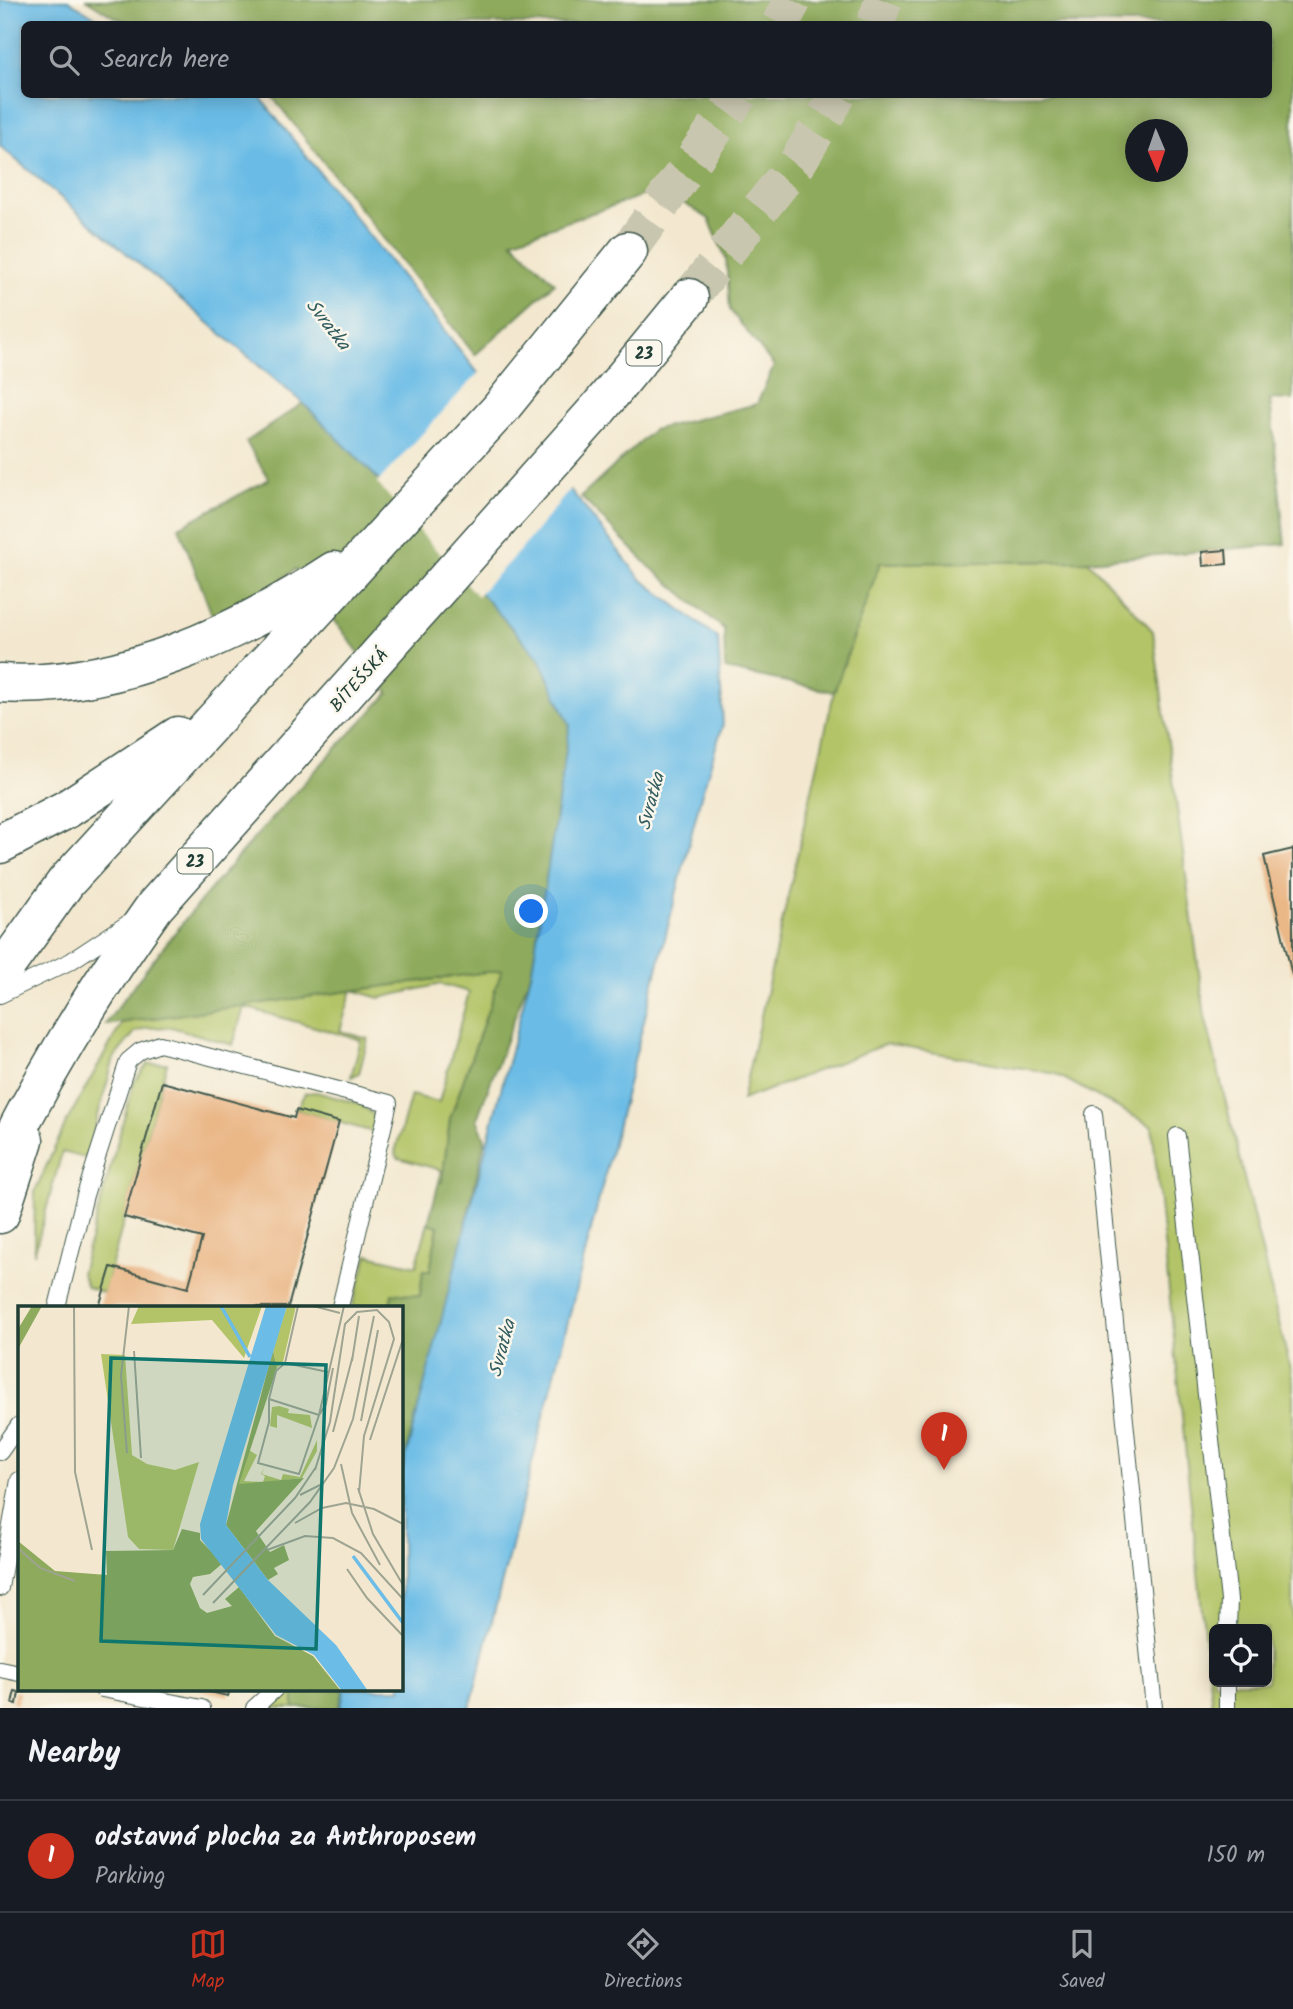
<!DOCTYPE html>
<html lang="en">
<head>
<meta charset="utf-8">
<style>
  :root { --surface:#171b24; --page:#242831; --text:#f1f3f6; --muted:#9ea1a6; --line:#363941; --accent:#c8321e }
  body { margin:0; font-family:Kalam,sans-serif; background:var(--page); color:var(--text) }
  .controls { position:absolute; right:21px; bottom:21px; display:grid; overflow:hidden; border-radius:10px; box-shadow:0 4px 18px #0003 }
  .controls button { width:63px; height:63px; display:grid; place-items:center; padding:0; border:0; border-bottom:2px solid var(--line); background:var(--surface); color:var(--text); font:35px sans-serif }
  .compass { position:absolute; left:1125px; top:119px; width:63px; height:63px; border-radius:50%; background:var(--surface); box-shadow:0 4px 18px #0003; rotate:178deg }
  .you { position:absolute; left:532px; top:912px; width:24px; height:24px; margin:-18px; border:5px solid #fff; border-radius:50%; background:#1a73e8; box-shadow:0 0 0 10px #1a73e833 }
  .badge { display:grid; place-items:center; width:46px; height:46px; border-radius:50%; background:var(--accent); color:#fff; font-size:23px; font-weight:700 }
  .pin { position:absolute; translate:-50% -58px; filter:drop-shadow(0 2px 4px #0008) }
  .pin::after { content:''; position:absolute; top:37px; width:24px; height:21px; background:inherit; clip-path:polygon(0 0,100% 0,50% 100%) }
  .list { margin:0; padding:0; list-style:none }
  h2 { display:flex; justify-content:space-between; align-items:center; height:91px; margin:0; padding:0 28px; font-size:30px }
  h2 small { font-size:23px; font-weight:400; color:var(--muted) }
  .list li { display:grid; grid-template-columns:46px 1fr auto; gap:21px; align-items:center; box-sizing:border-box; height:112px; padding:0 28px; border-top:2px solid var(--line) }
  .list b { display:block; font-size:26px; white-space:nowrap }
  .list p { margin:0; font-size:23px; white-space:nowrap; color:var(--muted) }
  .list em { font-size:23px; font-style:normal; color:var(--muted) }
  .icon { flex:none; width:38px; height:38px; fill:none; stroke:currentColor; stroke-width:2; stroke-linecap:round; stroke-linejoin:round }
  .map { position:relative; flex:none; width:1293px; height:1708px; overflow:hidden }
  .search { position:absolute; background:var(--surface); box-shadow:0 4px 18px #0003; left:21px; right:21px; top:21px; height:77px; display:flex; align-items:center; gap:18px; box-sizing:border-box; padding:0 24px; border-radius:10px; color:var(--muted); font-size:26px }
  .sheet { height:203px; background:var(--surface) }
  nav { display:flex; justify-content:space-around; align-items:center; box-sizing:border-box; height:98px; border-top:2px solid var(--line); background:var(--surface); font-size:19px; color:var(--muted) }
  nav a { display:grid; justify-items:center; gap:4px }
  nav .on { color:var(--accent) }
  .map>svg:first-child { display:block }
  .green { fill:#b3c468; stroke:#69804e; stroke-width:2; fill-rule:evenodd }
  .forest { fill:#8eaa5c; stroke:#567448; stroke-width:2; fill-rule:evenodd }
  .water { fill:#6bbce6; stroke:#457c8d; stroke-width:2 }
  .pier { fill:#f3e8cf }
  .building { fill:#eab787 }
  .lines { fill:none; stroke-linecap:round; stroke-linejoin:round }
  .trunk-tunnel { stroke:#c9c6b0; stroke-width:38; stroke-dasharray:38 19; stroke-linecap:butt }
  .service-casing { stroke:#3f574b; stroke-width:18 }
  .trunk-casing { stroke:#3f574b; stroke-width:41 }
  .service { stroke:#fff; stroke-width:16 }
  .trunk { stroke:#fff; stroke-width:38 }
  .labels { text-anchor:middle; stroke-width:5; stroke-linejoin:round; paint-order:stroke }
  .shield { fill:#fbf7ec; stroke:#61756b; stroke-width:2 }
  .shield-label { font-size:16px; font-weight:bold; fill:#1f3d34 }
  .street-label { font-size:18px; fill:#1f3d34; stroke:#fbf7ec }
  .water-label { font-size:19px; font-style:italic; fill:#325d60; stroke:#fbf7ec }
  .inset-river { fill:none; stroke:#6bbce6; stroke-width:3.5 }
  .inset-road { fill:none; stroke:#9ea491; stroke-width:2 }
  .view { fill:#0f766e; fill-opacity:0.15; stroke:#0f766e; stroke-width:3.5 }
  .inset-edge { fill:none; stroke:#1f3d34; stroke-width:3.5 }
</style>
</head>
<body>
<div class="map">
<svg width="1293" height="1708" viewBox="0 0 1293 1708">
  <rect width="100%" height="100%" fill="#fbf7ec"/>
  <filter id="ink" filterUnits="userSpaceOnUse"><feTurbulence type="fractalNoise" baseFrequency=".0143" numOctaves="2"/><feDisplacementMap in="SourceGraphic" scale="14" xChannelSelector="R" yChannelSelector="G"/><feConvolveMatrix kernelMatrix="1 2 1 2 8 2 1 2 1" color-interpolation-filters="sRGB"/></filter>
  <filter id="wash" filterUnits="userSpaceOnUse"><feTurbulence type="fractalNoise" baseFrequency=".00686" numOctaves="4" result="noise"/><feDisplacementMap in="SourceGraphic" scale="28" xChannelSelector="R" yChannelSelector="G"/><feGaussianBlur stdDeviation="1.57" result="paint"/><feColorMatrix in="noise" values="0 0 0 0 0 0 0 0 0 0 0 0 0 0 0 0 0 1.4 0 .05"/><feComposite in="paint" operator="in"/></filter>
  <g filter="url(#wash)">
    <rect width="100%" height="100%" fill="#f3e8cf"/>
    <g class="green">
      <path d="M 1088,561 L 1153,631 L 1205,1016 L 1293,1381 L 1293,1708 L 1212,1708 L 1152,1126 L 1056,1074 L 886,1044 L 742,1100 L 834,692 L 880,563 ZM 1214,1629 L 1267,1629 L 1267,1682 L 1214,1682 Z"/>
      <polygon points="502,970 450,1119 442,1183 439,1182 441,1170 398,1158 395,1152 411,1095 439,1102 469,992 441,984 380,998 352,990 340,1031 368,1039 359,1073 351,1077 361,1040 244,1007 233,1045 171,1027 146,1028 135,1032 114,1058 86,1158 62,1152 34,1254 35,1191 66,1123 122,1023 152,1018"/>
      <polygon points="167,1063 104,1293 87,1287 81,1273 134,1082 148,1064"/>
      <polygon points="316,1092 360,1104 375,1116 376,1133 296,1110 305,1093"/>
      <polygon points="428,1223 438,1225 430,1271 423,1270 420,1296 392,1293 390,1307 352,1307 368,1255 416,1266"/>
      <polygon points="286,1689 294,1689 294,1708 264,1708"/>
    </g>
    <g class="forest">
      <path d="M 87,0 L 1293,0 L 1293,400 L 1270,399 L 1285,544 L 1088,561 L 880,563 L 834,692 L 725,669 L 724,629 L 649,566 L 581,497 L 653,430 L 757,404 L 774,366 L 730,310 L 726,259 L 709,219 L 661,189 L 512,241 L 555,283 L 475,355 L 271,95 L 1268,94 L 1268,24 L 134,24 L 114,17 ZM 1136,130 L 1178,130 L 1178,172 L 1136,172 Z"/>
      <path d="M 303,403 L 379,480 L 539,658 L 570,725 L 532,970 L 477,1119 L 485,1139 L 453,1281 L 401,1471 L 401,1307 L 390,1307 L 392,1293 L 420,1296 L 423,1270 L 430,1271 L 438,1226 L 428,1223 L 439,1182 L 442,1182 L 450,1119 L 502,970 L 105,1025 C 190,906 287,798 389,693 L 296,569 L 259,596 L 213,618 L 179,527 L 269,479 L 246,442 Z"/>
      <polygon points="294,1689 344,1689 339,1708 294,1708"/>
    </g>
    <polygon class="water" points="0,0 68,0 106,24 24,24 24,94 258,95 641,579 718,638 723,724 701,796 470,1708 340,1708 345,1689 401,1689 401,1475 532,970 570,725 539,658 379,480 303,403 0,146"/>
    <polygon class="pier" points="482,369 573,486 520,550 477,596 377,483"/>
    <g id="blocks">
      <g class="building">
        <polygon points="1226,550 1227,564 1203,566 1202,552"/>
        <polygon points="1293,849 1293,975 1292,975 1264,856"/>
        <polygon points="162,1082 294,1118 296,1110 339,1122 288,1307 99,1307 111,1267 188,1288 202,1238 124,1217"/>
        <polygon points="197,1689 230,1689 228,1696"/>
        <polygon points="15,1691 19,1692 17,1704 12,1703"/>
      </g>
    </g>
  </g>
  <g filter="url(#ink)">
    <use href="#blocks" fill-opacity="0" stroke="#3f574b" stroke-width="2"/>
    <g class="lines">
      <g class="trunk-tunnel">
        <polyline points="780,24 793,0"/>
        <polyline points="875,24 884,0"/>
        <polyline points="628,251 740,94"/>
        <polyline points="689,298 799,160 838,94"/>
      </g>
      <defs>
        <g id="service">
          <polyline points="0,995 71,961 130,922"/>
          <polyline points="1094,1114 1154,1708"/>
          <polyline points="1177,1136 1229,1600 1228,1629"/>
          <polyline points="57,1307 85,1195 128,1061 140,1051 160,1044 389,1103 340,1307"/>
          <polyline points="0,1452 19,1425"/>
          <polyline points="0,1588 19,1480"/>
          <polyline points="0,1669 19,1673"/>
          <polyline points="102,1689 202,1708"/>
          <polyline points="254,1708 275,1689"/>
          <polyline points="1227,1708 1227,1682"/>
        </g>
        <g id="trunk">
          <path d="M 0,683 C 116,691 239,633 334,571"/>
          <polyline points="0,844 67,809 178,736"/>
          <polyline points="0,974 66,882 500,409 628,251"/>
          <path d="M 0,1163 C 46,1070 95,990 155,906 L 599,408 L 689,298"/>
          <polyline points="0,1214 24,1140"/>
        </g>
      </defs>
      <use href="#service" class="service-casing"/>
      <use href="#trunk" class="trunk-casing"/>
      <use href="#service" class="service"/>
      <use href="#trunk" class="trunk"/>
    </g>
  </g>
  <g class="labels">
    <g class="shield">
      <rect x="626.5" y="340.5" width="35" height="25" rx="5"/>
      <rect x="177.5" y="848.5" width="35" height="25" rx="5"/>
    </g>
    <g class="shield-label">
      <text x="644" y="359">23</text>
      <text x="195" y="867">23</text>
    </g>
    <g class="street-label">
      <text transform="translate(359 680) rotate(-48)" y="6">BÍTEŠSKÁ</text>
    </g>
    <g class="water-label">
      <text transform="translate(329 324) rotate(52)" y="7">Svratka</text>
      <text transform="translate(650 801) rotate(-75)" y="7">Svratka</text>
      <text transform="translate(501 1348) rotate(-75)" y="7">Svratka</text>
    </g>
  </g>
  <g transform="translate(18 1306)">
    <rect width="385" height="385" fill="#f3e8cf"/>
    <path d="M 121,0 L 244,0 L 226,52 L 194,14 L 113,18 ZM 269,0 L 278,0 L 265,56 L 259,62 L 255,44 ZM 83,48 L 107,49 L 114,149 L 129,158 L 157,164 L 181,156 L 155,244 L 121,243 L 110,231 ZM 261,100 L 271,103 L 270,107 L 292,109 L 294,122 L 259,109 L 259,122 L 252,120 L 254,101 ZM 299,134 L 299,145 L 284,172 L 232,178 L 220,179 L 231,144 L 239,149 L 226,175 L 245,176 L 247,170 L 243,168 L 246,162 L 244,168 L 263,174 L 265,168 L 282,171 Z" fill="#b3c468"/>
    <path d="M 14,0 L 24,0 L 0,43 L 0,23 ZM 255,44 L 259,62 L 221,178 L 286,172 L 238,225 L 252,246 L 266,239 L 271,254 L 256,262 L 260,268 L 250,274 L 208,219 ZM 164,223 L 182,227 L 182,234 L 205,257 L 192,268 L 175,271 L 172,278 L 182,302 L 189,307 L 214,300 L 207,293 L 221,281 L 257,330 L 295,350 L 323,385 L 0,385 L 0,235 L 37,265 L 89,269 L 88,245 L 155,244 Z" fill="#8eaa5c"/>
    <path d="M 248,0 L 269,0 L 215,179 L 208,219 L 250,274 L 318,339 L 350,385 L 324,385 L 296,349 L 258,329 L 183,233 L 182,218 Z" fill="#6bbce6"/>
    <path class="inset-river" d="M 203,0 L 232,51M 335,250 L 385,317"/>
    <path class="inset-road" d="M 56,0 L 57,166 L 74,244M 280,0 L 267,57 L 258,65 L 251,93 L 301,109 L 308,98 L 315,62M 295,0 L 322,7M 116,45 L 123,152M 334,55 L 341,10M 267,57 L 310,66M 251,93 L 251,116 L 240,157 L 281,168 L 301,109 L 326,0M 343,115 L 360,24M 315,126 L 335,49M 352,134 L 385,33M 109,147 L 103,70 L 111,0M 323,158 L 334,207 L 362,259M 297,164 L 312,116 L 327,18 L 339,6 L 359,4 L 371,16 L 376,33 L 346,130 L 341,187M 340,182 L 355,228 L 385,279M 282,189 L 304,178M 277,217 L 304,202 L 328,197 L 356,203 L 385,218M 0,242 L 22,262 L 57,275M 249,244 L 287,230 L 315,232 L 343,247 L 385,293M 329,263 L 349,292 L 385,330M 185,289 L 277,192 L 298,161M 195,297 L 292,196 L 316,162 L 335,113 L 356,10"/>
    <path class="view" d="M 93,52 L 308,59 L 298,343 L 83,335 Z"/>
    <rect width="385" height="385" class="inset-edge"/>
  </g>
</svg>
<div class="controls">
<button><svg class="icon" aria-label="locate" viewBox="0 0 24 24"><circle cx="12" cy="12" r="6"/><path d="M12 2v4M12 18v4M2 12h4M18 12h4"/></svg></button>
</div>
<svg class="compass" viewBox="-18 -18 36 36"><path d="M0-13l5 13h-10z" fill="#e53935"/><path d="M0 13l5-13h-10z" fill="#9ea1a6"/></svg>
<div class="you"></div>
<div class="pin badge" style="left:944px;top:1470px">1</div>
<div class="search"><svg class="icon" aria-label="search" viewBox="0 0 24 24"><circle cx="10" cy="10" r="6"/><path d="M15 15l6 6"/></svg>Search here</div>
</div>
<section class="sheet">
<h2>Nearby<small></small></h2>
<ul class="list">
<li><span class="badge">1</span><div><b>odstavná plocha za Anthroposem</b><p>Parking</p></div><em>150 m</em></li>
</ul>
</section>
<nav>
<a class="on"><svg class="icon" aria-label="map" viewBox="0 0 24 24"><path d="M3 6l6-2 6 2 6-2v14l-6 2-6-2-6 2zM9 4v14M15 6v14"/></svg>Map</a>
<a><svg class="icon" aria-label="directions" viewBox="0 0 24 24"><path d="M12 3l9 9-9 9-9-9zM9 14v-3h6M13 9l2 2-2 2"/></svg>Directions</a>
<a><svg class="icon" aria-label="saved" viewBox="0 0 24 24"><path d="M7 4h10v16l-5-4-5 4z"/></svg>Saved</a>
</nav>
</body>
</html>
